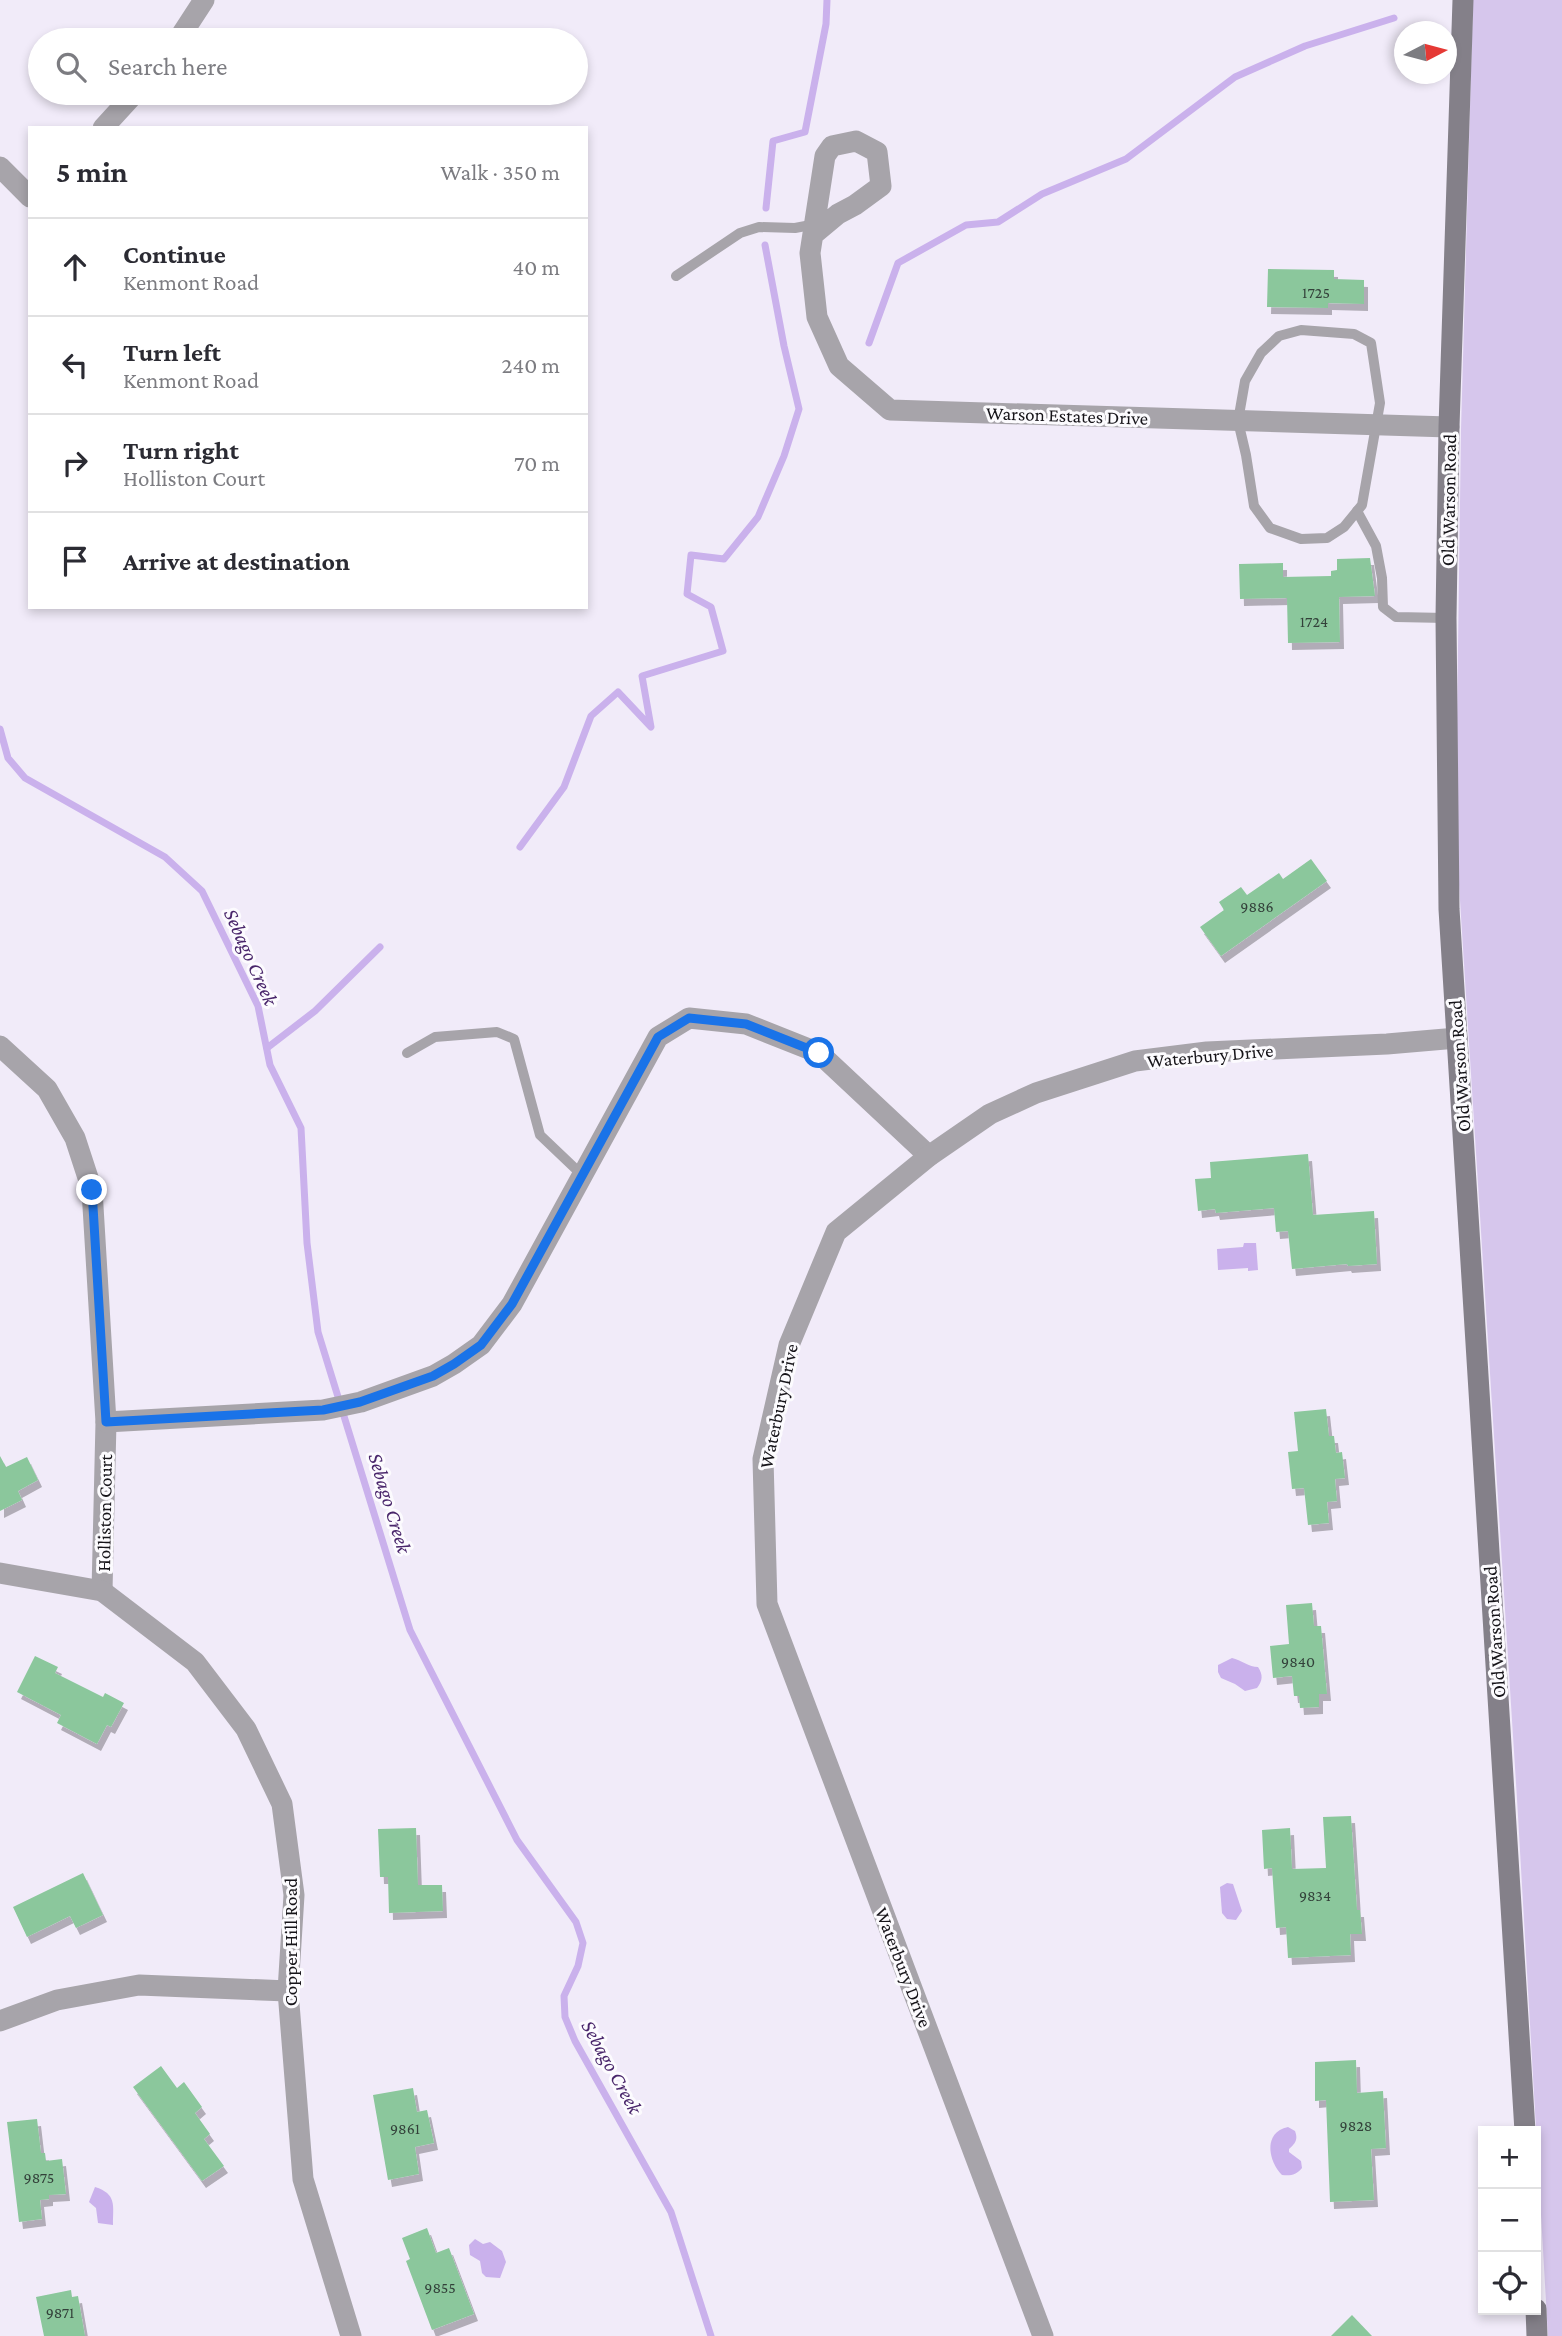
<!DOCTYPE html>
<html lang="en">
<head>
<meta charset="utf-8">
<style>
  :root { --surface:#fff; --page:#f7f7f7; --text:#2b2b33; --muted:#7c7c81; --line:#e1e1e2 }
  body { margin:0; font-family:"Crimson Pro",serif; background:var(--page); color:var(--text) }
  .controls { position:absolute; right:21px; bottom:21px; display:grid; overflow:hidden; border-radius:0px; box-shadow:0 4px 10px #0003 }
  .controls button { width:63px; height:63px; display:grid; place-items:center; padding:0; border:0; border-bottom:2px solid var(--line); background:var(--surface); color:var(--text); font:35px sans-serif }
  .compass { position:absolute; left:1394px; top:21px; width:63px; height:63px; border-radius:50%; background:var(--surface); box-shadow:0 4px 10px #0003; rotate:84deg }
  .stop { position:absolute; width:21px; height:21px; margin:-16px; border:5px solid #1a73e8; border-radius:50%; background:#fff }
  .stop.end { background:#1a73e8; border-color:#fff; box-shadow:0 2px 7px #0008 }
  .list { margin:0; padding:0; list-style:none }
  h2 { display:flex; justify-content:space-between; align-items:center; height:91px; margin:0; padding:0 28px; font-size:30px }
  h2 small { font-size:23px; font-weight:400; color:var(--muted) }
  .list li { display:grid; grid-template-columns:46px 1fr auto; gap:21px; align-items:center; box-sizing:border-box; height:98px; padding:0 28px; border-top:2px solid var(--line) }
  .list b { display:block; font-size:26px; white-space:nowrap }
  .list p { margin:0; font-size:23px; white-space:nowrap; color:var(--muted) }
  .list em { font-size:23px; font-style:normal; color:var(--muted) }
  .icon { flex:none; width:38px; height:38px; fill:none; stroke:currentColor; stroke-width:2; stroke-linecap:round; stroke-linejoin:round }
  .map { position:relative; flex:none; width:1562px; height:2336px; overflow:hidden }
  .search { position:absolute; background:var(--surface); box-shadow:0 4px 10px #0003; left:28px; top:28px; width:560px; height:77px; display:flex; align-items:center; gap:18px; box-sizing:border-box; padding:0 24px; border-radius:38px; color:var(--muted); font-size:26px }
  .panel { position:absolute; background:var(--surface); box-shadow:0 4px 10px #0003; left:28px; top:126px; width:560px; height:483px; border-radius:0px }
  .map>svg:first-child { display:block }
  .green { fill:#d6c6ec }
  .water { fill:#cab1ec }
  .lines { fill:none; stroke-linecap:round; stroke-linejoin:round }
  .stream { stroke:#cab1ec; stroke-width:7 }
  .building { fill:#8bc79c; filter:url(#shadow) }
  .lane { stroke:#a7a4aa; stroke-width:10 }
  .street { stroke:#a7a4aa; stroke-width:21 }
  .secondary { stroke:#848089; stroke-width:21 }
  .route { stroke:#1a73e8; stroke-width:9 }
  .labels { text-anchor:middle; stroke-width:6; stroke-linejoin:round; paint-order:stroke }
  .number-label { font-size:16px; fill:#33413a }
  .street-label { font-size:19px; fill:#161419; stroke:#fcfbfe }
  .water-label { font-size:21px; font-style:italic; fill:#49266b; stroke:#fcfbfe }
</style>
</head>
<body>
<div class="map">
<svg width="1562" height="2336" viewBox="0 0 1562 2336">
  <defs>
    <filter id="shadow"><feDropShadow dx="4" dy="7" stdDeviation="0" flood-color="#0004"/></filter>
  </defs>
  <rect width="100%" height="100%" fill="#f1ebf9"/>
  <polygon class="green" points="1473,0 1562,0 1562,2336 1548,2336 1517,1799 1457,853 1456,792 1461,430"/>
  <g class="water">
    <polygon points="1244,1243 1256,1243 1258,1270 1248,1271 1248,1268 1218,1270 1217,1249 1243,1247"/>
    <path d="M 1232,1658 C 1241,1660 1249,1667 1258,1667 C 1263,1675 1263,1680 1257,1688 L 1245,1691 L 1235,1684 L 1221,1678 L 1218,1672 L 1218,1665 Z"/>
    <polygon points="1227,1883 1233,1884 1242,1911 1236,1920 1227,1919 1222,1913 1220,1887"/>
    <path d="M 1288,2127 L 1295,2131 C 1298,2139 1296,2143 1289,2149 L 1289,2152 L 1301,2161 L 1302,2168 C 1296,2175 1291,2176 1282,2175 C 1268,2161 1263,2132 1288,2127 Z"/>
    <path d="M 95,2187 C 117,2194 113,2205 113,2225 L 98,2223 L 96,2208 L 89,2202 Z"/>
    <polygon points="475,2239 483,2244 490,2242 502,2251 506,2262 500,2278 486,2277 482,2273 480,2261 470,2255 469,2245"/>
  </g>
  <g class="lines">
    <g class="stream">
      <polyline points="766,208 773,141 805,132 826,24 827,0"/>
      <polyline points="869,343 898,263 966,225 998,222 1042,194 1126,159 1235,77 1305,46 1394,18"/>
      <polyline points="0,729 8,758 25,778 165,857 202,891 258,1006 270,1065 301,1128 307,1243 318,1332 410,1630 517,1840 576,1922 583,1943 578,1966 564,1996 565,2017 575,2041 671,2212 711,2336"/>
      <polyline points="520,847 564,787 591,716 618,692 651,727 642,676 723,651 711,607 687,594 691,555 724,559 758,517 784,456 799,409 784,346 765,245"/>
      <polyline points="267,1048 315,1011 380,947"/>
    </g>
  </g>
  <g class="building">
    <polygon points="1268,269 1334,270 1334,279 1364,280 1364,304 1328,303 1328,308 1267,307"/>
    <polygon points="1370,558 1375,596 1339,597 1340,642 1288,643 1287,598 1240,599 1239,564 1283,563 1283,577 1331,576 1331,571 1337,570 1337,559"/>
    <polygon points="1311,859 1327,881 1221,956 1200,927 1224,910 1219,902 1241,887 1247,895 1279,873 1283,879"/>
    <polygon points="1308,1154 1313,1215 1374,1211 1377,1264 1348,1266 1347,1264 1292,1269 1288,1231 1276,1232 1274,1208 1216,1213 1215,1209 1198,1211 1195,1179 1211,1178 1210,1162"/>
    <polygon points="1326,1409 1329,1436 1334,1436 1336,1453 1342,1452 1345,1478 1335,1479 1337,1501 1327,1502 1329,1523 1308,1525 1304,1488 1292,1489 1288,1452 1298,1451 1294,1412"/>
    <polygon points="0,1456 6,1467 27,1457 38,1480 18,1491 22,1500 0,1511"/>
    <polygon points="1312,1603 1314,1626 1321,1626 1327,1694 1319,1694 1319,1707 1300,1708 1299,1696 1294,1696 1292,1676 1273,1678 1270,1646 1289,1644 1286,1605"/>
    <polygon points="35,1656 58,1667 55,1673 103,1697 105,1693 124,1703 111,1727 107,1725 97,1744 57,1723 61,1715 17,1692"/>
    <polygon points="1351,1816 1357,1910 1360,1910 1362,1934 1350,1934 1351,1955 1288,1958 1286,1927 1276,1928 1272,1868 1264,1869 1262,1830 1290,1828 1292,1869 1326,1868 1323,1817"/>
    <polygon points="416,1828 418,1885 442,1885 443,1911 389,1913 388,1877 380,1877 378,1829"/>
    <polygon points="83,1873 103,1915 76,1928 70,1916 27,1937 13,1907"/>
    <polygon points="1356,2060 1357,2093 1383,2091 1386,2148 1371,2149 1374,2200 1330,2202 1326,2100 1315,2101 1315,2062"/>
    <polygon points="161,2066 177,2088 184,2082 202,2107 195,2113 210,2134 204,2139 224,2166 202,2181 133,2087"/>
    <polygon points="413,2088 417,2112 427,2110 434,2143 415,2147 419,2174 388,2180 373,2095"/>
    <polygon points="37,2119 41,2153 45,2153 46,2161 62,2159 66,2194 49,2195 49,2199 40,2200 42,2219 19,2222 7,2122"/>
    <polygon points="427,2228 436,2253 449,2248 474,2314 432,2330 406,2261 410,2259 402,2238"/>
    <polygon points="71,2290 72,2297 78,2296 85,2336 44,2336 36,2297"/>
    <polygon points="1352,2315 1372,2336 1331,2336"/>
  </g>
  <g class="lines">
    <g class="lane">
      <polyline points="676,276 740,233 759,227 795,228 816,224"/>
      <polygon points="1301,330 1354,334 1371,343 1380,403 1362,505 1344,527 1327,538 1301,539 1270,528 1254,506 1246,455 1238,421 1245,381 1261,353 1279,336"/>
      <polyline points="1357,511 1376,546 1382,578 1383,607 1396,617 1446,618"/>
      <polyline points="407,1053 435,1037 497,1032 514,1039 540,1135 582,1175"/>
    </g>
    <g class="street">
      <polyline points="178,40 204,0"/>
      <polyline points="103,128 135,93"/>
      <polyline points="0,167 30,197"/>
      <polyline points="814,234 838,214 855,205 881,186 877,152 856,141 832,146 825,156 810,253 817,317 839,366 890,410 1449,427"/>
      <polyline points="0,1046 47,1089 75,1138 92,1190 106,1422 102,1591"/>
      <polyline points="106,1422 323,1410 361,1402 433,1376 454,1364 481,1345 512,1304 658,1037 689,1018 746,1024 819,1053 929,1156"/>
      <polyline points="0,1573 102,1591 195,1662 246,1729 282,1804 294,1895 288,1991 303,2179 351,2336"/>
      <polyline points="0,2021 57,2000 139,1985 288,1991"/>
      <polyline points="1043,2336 767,1604 763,1459 789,1345 836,1232 929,1156 990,1114 1036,1093 1135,1061 1207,1052 1387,1044 1457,1038"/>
    </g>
    <g class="secondary">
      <polyline points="1463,0 1449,427 1446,618 1449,909 1525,2131"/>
      <polyline points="1536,2309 1537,2336"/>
    </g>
  </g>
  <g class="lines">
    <polyline class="route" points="92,1190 106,1422 323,1410 360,1402 433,1376 454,1364 481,1345 512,1304 658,1037 689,1018 746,1024 819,1053"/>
  </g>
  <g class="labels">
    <g class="number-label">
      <text x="1316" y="298">1725</text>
      <text x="1314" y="627">1724</text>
      <text x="1257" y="912">9886</text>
      <text x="1298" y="1667">9840</text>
      <text x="1315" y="1901">9834</text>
      <text x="1356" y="2131">9828</text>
      <text x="405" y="2134">9861</text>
      <text x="39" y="2183">9875</text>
      <text x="440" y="2293">9855</text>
      <text x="60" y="2318">9871</text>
    </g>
    <g class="street-label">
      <text transform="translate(1067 415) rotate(2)" y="7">Warson Estates Drive</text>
      <text transform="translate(1448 500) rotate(-89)" y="7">Old Warson Road</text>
      <text transform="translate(1210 1055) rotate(-5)" y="7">Waterbury Drive</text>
      <text transform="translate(1459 1066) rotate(-94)" y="7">Old Warson Road</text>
      <text transform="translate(778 1406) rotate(-78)" y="7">Waterbury Drive</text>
      <text transform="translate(104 1513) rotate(-89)" y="7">Holliston Court</text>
      <text transform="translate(1494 1632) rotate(-94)" y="7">Old Warson Road</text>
      <text transform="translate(290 1942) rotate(-90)" y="7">Copper Hill Road</text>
      <text transform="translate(904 1967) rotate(69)" y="7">Waterbury Drive</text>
    </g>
    <g class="water-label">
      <text transform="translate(251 957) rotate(66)" y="7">Sebago Creek</text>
      <text transform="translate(390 1503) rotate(73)" y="7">Sebago Creek</text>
      <text transform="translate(612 2067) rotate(61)" y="7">Sebago Creek</text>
    </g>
  </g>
</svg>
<div class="controls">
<button>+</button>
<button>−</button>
<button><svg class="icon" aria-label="locate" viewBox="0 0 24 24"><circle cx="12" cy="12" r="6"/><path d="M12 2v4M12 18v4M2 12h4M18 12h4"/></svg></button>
</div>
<svg class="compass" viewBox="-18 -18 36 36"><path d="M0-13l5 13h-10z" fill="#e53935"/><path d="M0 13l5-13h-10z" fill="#7c7c81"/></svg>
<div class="stop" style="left:819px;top:1053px"></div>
<div class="stop end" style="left:92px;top:1190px"></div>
<div class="search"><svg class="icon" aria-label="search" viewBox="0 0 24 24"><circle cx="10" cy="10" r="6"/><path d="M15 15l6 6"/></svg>Search here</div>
<section class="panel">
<h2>5 min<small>Walk · 350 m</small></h2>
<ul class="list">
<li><svg class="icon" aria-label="ahead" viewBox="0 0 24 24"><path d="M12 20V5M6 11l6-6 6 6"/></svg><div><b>Continue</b><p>Kenmont Road</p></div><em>40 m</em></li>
<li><svg class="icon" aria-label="left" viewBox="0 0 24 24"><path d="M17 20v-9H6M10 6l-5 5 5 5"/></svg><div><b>Turn left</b><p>Kenmont Road</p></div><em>240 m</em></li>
<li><svg class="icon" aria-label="right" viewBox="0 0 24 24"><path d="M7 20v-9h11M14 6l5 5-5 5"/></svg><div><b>Turn right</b><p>Holliston Court</p></div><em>70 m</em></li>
<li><svg class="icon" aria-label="arrive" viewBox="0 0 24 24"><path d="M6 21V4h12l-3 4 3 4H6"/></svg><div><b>Arrive at destination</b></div></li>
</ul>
</section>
</div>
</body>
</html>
